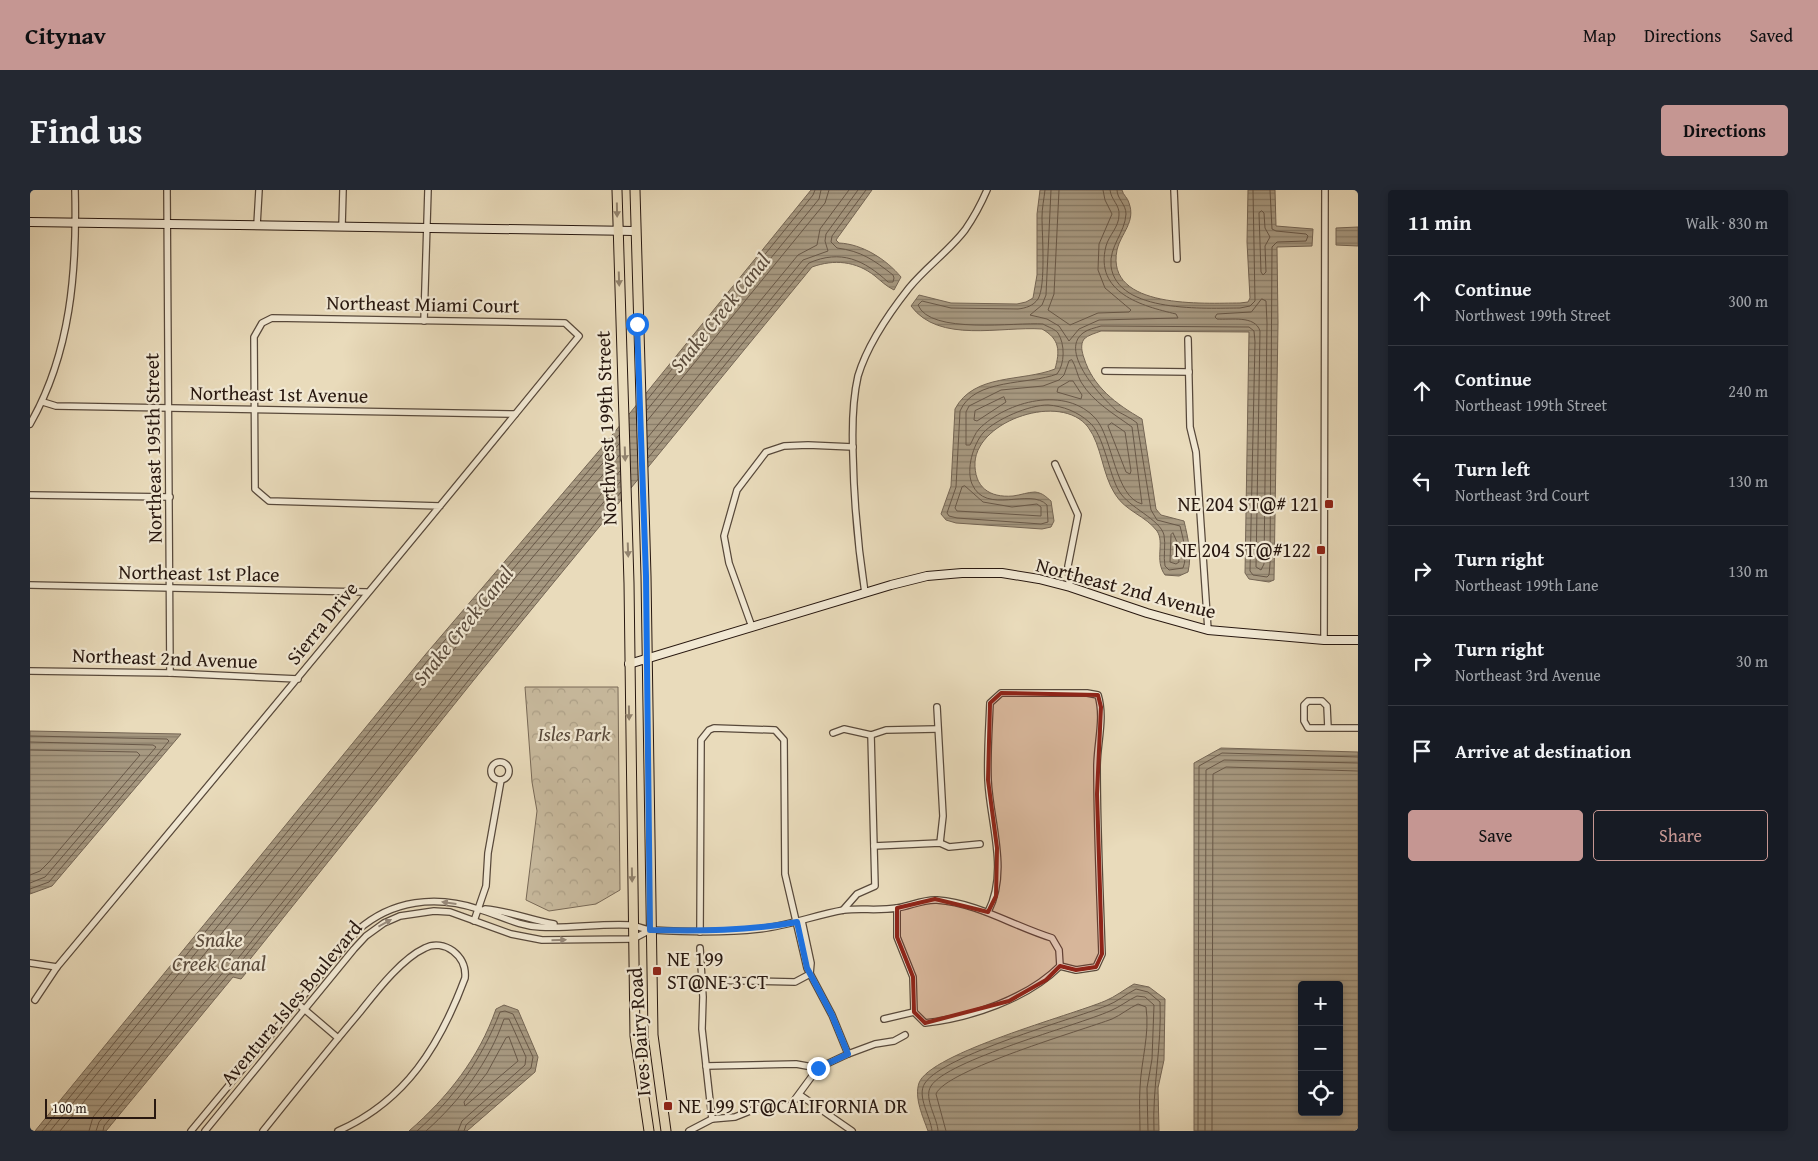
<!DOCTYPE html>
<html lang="en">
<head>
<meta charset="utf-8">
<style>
  :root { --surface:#171b24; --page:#242831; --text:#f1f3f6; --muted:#9ea1a6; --line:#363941; --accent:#c59692 }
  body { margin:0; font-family:"Gentium Book Plus",serif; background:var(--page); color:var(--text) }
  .controls { position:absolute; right:15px; bottom:15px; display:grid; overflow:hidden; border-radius:5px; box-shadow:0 2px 8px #0003 }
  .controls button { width:45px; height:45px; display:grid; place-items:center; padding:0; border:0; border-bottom:1px solid var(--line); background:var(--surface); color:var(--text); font:25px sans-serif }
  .scale { position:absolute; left:15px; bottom:12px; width:111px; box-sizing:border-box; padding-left:5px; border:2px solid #281810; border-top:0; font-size:14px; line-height:18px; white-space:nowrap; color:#281810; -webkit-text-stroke:4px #f1e8d3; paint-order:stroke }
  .stop { position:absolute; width:15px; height:15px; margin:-11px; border:4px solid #1a73e8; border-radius:50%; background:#fff }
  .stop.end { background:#1a73e8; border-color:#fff; box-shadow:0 1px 5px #0008 }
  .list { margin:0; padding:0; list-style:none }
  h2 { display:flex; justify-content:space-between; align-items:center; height:65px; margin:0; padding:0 20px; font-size:21px }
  h2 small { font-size:16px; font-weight:400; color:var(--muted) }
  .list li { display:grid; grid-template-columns:32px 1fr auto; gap:15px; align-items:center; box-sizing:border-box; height:90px; padding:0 20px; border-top:1px solid var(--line) }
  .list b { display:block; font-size:19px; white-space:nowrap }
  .list p { margin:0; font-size:16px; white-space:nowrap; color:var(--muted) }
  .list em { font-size:16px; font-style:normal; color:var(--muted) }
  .actions { display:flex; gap:10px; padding:15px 20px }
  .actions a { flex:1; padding:11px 0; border:1px solid var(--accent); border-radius:5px; text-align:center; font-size:18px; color:var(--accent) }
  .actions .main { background:var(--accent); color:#111 }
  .icon { flex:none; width:28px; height:28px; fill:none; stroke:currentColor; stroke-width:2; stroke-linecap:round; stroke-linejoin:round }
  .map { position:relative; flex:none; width:1328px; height:941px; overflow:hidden; border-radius:5px }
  header { display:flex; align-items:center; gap:30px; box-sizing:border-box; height:70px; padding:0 25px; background:var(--accent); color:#111 }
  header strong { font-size:24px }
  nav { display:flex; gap:28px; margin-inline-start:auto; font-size:18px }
  .intro { display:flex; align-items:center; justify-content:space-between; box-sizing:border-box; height:120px; padding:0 30px }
  h1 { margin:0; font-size:35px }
  .button { padding:12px 22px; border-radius:5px; background:var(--accent); color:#111; font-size:18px; font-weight:700 }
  main { display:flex; gap:30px; padding:0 30px }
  aside { flex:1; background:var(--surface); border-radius:5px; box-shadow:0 2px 8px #0003 }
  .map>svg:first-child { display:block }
  .forest { fill:url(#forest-crowns); stroke:#786957 }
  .water { fill:url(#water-rules); stroke:#746554; fill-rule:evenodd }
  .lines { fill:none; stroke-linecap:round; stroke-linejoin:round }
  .shore { stroke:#685848; stroke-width:1 }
  .street-casing { stroke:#58493b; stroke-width:8 }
  .secondary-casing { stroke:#281810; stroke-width:10 }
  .primary-casing { stroke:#281810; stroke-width:11 }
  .street { stroke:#f1e8d3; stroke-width:5.5 }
  .secondary { stroke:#f1e8d3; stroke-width:8 }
  .primary { stroke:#e9dbbb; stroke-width:9 }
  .oneway { fill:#92836e }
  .oneway2 { fill:#978a7b }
  .route { stroke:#1a73e8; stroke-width:6 }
  .marked { fill:#8f2418; fill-opacity:0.2; stroke:#8f2418; stroke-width:4; stroke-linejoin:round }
  .poi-dot { fill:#8f2418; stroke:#f1e8d3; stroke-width:2 }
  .labels { text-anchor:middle; stroke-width:4.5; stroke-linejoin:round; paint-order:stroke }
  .street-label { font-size:20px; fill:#281810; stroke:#f1e8d3 }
  .poi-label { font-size:20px; fill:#281810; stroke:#f1e8d3; text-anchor:end }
  .park-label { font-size:20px; font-style:italic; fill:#58493b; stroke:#f1e8d3 }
  .water-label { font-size:21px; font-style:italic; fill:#5b4c3d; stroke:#f1e8d3 }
</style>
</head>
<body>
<header>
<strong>Citynav</strong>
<nav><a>Map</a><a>Directions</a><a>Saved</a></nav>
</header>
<div class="intro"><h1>Find us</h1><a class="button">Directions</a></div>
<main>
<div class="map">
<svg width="1328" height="941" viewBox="0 0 1328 941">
  <defs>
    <pattern id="forest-crowns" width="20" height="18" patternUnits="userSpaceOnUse" patternTransform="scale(1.25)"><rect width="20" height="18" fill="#c8ba9e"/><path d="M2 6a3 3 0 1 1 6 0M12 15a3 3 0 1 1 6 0" fill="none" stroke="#ac9f87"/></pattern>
    <pattern id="water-rules" width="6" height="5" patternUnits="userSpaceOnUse" patternTransform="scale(1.25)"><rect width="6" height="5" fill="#a79981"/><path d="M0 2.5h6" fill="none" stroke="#887c68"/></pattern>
  </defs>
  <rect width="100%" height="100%" fill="#e9dbbb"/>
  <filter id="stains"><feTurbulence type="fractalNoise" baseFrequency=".004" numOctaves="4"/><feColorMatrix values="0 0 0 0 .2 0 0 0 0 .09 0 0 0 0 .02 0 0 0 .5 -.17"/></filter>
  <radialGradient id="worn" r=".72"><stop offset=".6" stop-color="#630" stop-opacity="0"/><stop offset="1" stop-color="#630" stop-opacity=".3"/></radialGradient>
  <polygon class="forest" points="495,497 588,497 590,700 566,714 519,721 496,710 507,621 502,592"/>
  <g class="water">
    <path d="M 781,0 L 842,0 L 806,50 L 809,53 C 832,54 856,69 871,87 L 864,100 C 856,96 851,91 845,86 C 826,71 804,69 782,77 L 447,486 L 213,778 L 216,783 L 211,789 L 203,787 L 76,941 L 5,941 L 395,465 L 574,255 Z"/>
    <path d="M 1010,0 L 1092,0 C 1093,5 1098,8 1099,13 C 1106,32 1091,43 1087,60 C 1075,120 1175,113 1210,113 L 1218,112 L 1220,108 L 1217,52 L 1218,0 L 1245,0 L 1246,36 L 1283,39 L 1282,56 L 1247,57 L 1248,133 L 1244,390 L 1239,392 L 1219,389 L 1215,383 L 1219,142 L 1071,141 C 1066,143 1058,145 1054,149 C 1050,155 1052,162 1054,168 C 1063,197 1086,214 1112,229 L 1126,319 L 1131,325 L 1154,331 C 1158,348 1162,365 1158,382 L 1149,386 L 1135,385 C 1124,370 1135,353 1127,341 C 1116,326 1095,321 1085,304 C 1072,284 1072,256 1058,237 C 1031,202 948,230 945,272 C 944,297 959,308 983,306 C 991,305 998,302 1005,302 C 1013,303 1016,307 1021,311 L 1024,331 L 1021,337 L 1012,339 L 926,333 L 916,330 L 911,324 L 921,296 L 925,219 C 944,183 992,192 1025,179 C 1030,161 1030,149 1012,139 C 971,136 909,154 881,116 L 889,105 L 921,113 L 987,114 L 996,112 L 1003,108 L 1007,85 L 1007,24 Z"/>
    <polygon points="1328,37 1328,56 1306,55 1306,38"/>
    <polygon points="0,541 151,544 22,696 0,704"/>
    <path d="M 1191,558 L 1328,562 L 1328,941 L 1164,941 L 1164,573 ZM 1272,795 L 1309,795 L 1309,922 L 1272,922 Z"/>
    <path d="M 1104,794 L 1119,797 L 1135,809 L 1134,870 L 1128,898 L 1129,941 L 898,941 C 893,927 884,908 889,893 C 900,863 1042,825 1075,811 C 1085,807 1095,799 1104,794 Z"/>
    <path d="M 474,815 L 488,820 L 508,867 L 505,882 L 437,941 L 379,941 C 418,907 449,868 466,819 Z"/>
  </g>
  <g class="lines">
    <g class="shore">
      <path d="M 1015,0 C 1014,9 1012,18 1012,27 C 1012,44 1016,96 1008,109 C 1003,116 996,118 988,119 L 921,118 L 892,111 L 888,115 C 900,145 986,132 1013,134 C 1018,137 1025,139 1028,143 C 1035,154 1035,174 1027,184 C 999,195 944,188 930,221 L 926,297 L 917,323 L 919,326 L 927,328 L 1011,334 L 1018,332 L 1017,315 C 1000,297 956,326 942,294 C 936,279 943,255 953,243 C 966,229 999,215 1018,215 C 1033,216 1048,222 1059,232 C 1074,244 1079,285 1089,301 C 1099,318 1130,329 1134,345 C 1136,355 1133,366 1135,376 L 1139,380 L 1153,378 C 1158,366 1153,348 1150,336 L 1127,330 L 1121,320 L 1107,233 C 1101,228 1094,225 1087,221 C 1073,209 1028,162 1053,143 C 1058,139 1065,138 1071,136 L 1219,137 L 1224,141 L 1225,152 L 1220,381 L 1223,385 L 1237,387 L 1239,385 L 1240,374 L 1242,57 L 1247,52 L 1276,51 L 1278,46 L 1276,44 L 1246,41 L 1242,39 L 1240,0"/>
      <path d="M 1021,0 L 1016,105 L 1012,115 L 1000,125 L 1017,129 L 1029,136 L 1039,151 L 1049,139 L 1069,130 L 1148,128 L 1146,124 C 1112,116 1064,103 1076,56 C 1079,45 1089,37 1089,25 C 1090,15 1081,10 1080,0"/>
      <polyline points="1029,0 1024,104 1018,120 1040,135 1068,123 1099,122 1101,120 1075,98 1068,80 1069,54 1082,24 1075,10 1073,0"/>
      <path d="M 1087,0 C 1087,9 1096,14 1096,24 C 1095,43 1079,56 1081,76 C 1087,124 1177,118 1210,118 L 1220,116 L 1225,111 L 1223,0"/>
      <polygon points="1232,21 1234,23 1235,38 1240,47 1235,56 1236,82 1233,85 1231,82 1229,23"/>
      <path d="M 1232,109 L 1236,111 L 1237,133 L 1234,374 L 1231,380 L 1226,377 L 1230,141 C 1225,125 1201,130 1187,129 L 1185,127 L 1187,124 L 1221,122 Z"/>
      <path d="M 1042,170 C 1046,176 1047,185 1051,192 C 1063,212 1084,224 1102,237 L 1112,314 C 1085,307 1083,249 1066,229 C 1036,195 977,211 949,239 C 945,243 943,250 940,255 L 936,255 L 936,222 L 939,216 L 971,200 L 1013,196 L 1029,190 L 1034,185 L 1039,171 Z"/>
      <polygon points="1040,191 1043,191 1052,205 1051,209 1027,202 1028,198"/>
      <polygon points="974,207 976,212 947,231 944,230 945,221"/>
      <polyline points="617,210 783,5 785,0"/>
      <polyline points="617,220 789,9 791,0"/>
      <polyline points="617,231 795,13 799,0"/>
      <polygon points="1082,233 1095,242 1101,281 1100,284 1096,282 1078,236"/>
      <polyline points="618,247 768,65 787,55 790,39 819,0"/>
      <polyline points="618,259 773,70 798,61 795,51 796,44 828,0"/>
      <path d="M 618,268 L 779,73 C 811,59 834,70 858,92 L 863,92 L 864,88 L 863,85 C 844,70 831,61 807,58 L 801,52 L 802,46 L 836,0"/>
      <polygon points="935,296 953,312 982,317 1007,314 1011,317 1011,326 927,321 925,318 932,297"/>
      <polygon points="1143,343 1147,352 1149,372 1146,374 1140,372 1141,345"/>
      <polyline points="0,546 137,549 139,551 19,692 0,699"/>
      <polyline points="0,552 123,555 126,557 15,687 0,693"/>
      <polyline points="0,560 107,562 110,565 19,672 10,681 0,685"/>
      <polygon points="479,847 488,871 435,916 434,912 457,883 476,848"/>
      <polyline points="12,941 399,469 589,245"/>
      <polyline points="20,941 403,473 589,254"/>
      <polyline points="30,941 409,477 589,266"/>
      <polyline points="59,941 63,927 158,811 196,770 432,474 590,281"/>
      <polyline points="66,941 69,932 195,780 202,776 438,479 590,292"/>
      <polyline points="73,941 74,936 168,820 199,784 208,782 209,774 591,302"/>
      <path d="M 387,941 C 424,908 452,869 470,822 L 475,821 L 483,824 L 503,867 L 501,878 L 436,935 L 434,941"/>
      <path d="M 396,941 C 430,911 459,872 474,829 L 479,829 L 496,867 L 495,875 L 432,931 L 428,941"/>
      <path d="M 902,941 C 901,927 886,906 895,893 C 914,865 1040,830 1076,816 C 1087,812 1096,804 1106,799 L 1118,802 L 1130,812 C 1132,856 1122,898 1124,941"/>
      <path d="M 908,941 C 908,929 893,908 901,896 C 917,870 1046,836 1080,821 C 1090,817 1098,810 1107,806 L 1115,807 L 1124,815 L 1122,869 L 1117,898 L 1118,941"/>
      <path d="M 916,941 L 906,904 C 915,880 1053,840 1082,829 C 1091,825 1099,818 1108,814 L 1116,817 C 1120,844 1111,871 1110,898 C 1109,912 1110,927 1110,941"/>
      <polyline points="1168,941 1169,576 1192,563 1328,567"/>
      <polyline points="1175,941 1176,580 1194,570 1328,573"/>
      <polyline points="1182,941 1183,584 1196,577 1328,581"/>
    </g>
    <defs>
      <g id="street">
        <polyline points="137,0 140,483"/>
        <polyline points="1144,0 1147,69"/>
        <polyline points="227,35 229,0"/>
        <polyline points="312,36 313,0"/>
        <polyline points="394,131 398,0"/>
        <polyline points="1158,149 1160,237 1166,262 1178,440"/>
        <polyline points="1075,181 1159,182"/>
        <polyline points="13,212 26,216 485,224"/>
        <path d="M 0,234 C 41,163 47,80 45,0"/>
        <polyline points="1025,274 1048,325 1038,376 1040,397"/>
        <polyline points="0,305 140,307"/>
        <polyline points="0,395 336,402"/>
        <path d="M 835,403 C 828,357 824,312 823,266 C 822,240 822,212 828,186 C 837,156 860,122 879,98 C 896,77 919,61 935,40 C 944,27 951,14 957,0"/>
        <polyline points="722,437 699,373 694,346 707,300 736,262 754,256 778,255 823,257"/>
        <polyline points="1294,450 1295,0"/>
        <polyline points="0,481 140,483 268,489"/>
        <polyline points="907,517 913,626 910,653"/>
        <polyline points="1298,538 1297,516 1292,511 1278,511 1274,515 1274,531 1278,538 1328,538"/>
        <polyline points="803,543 814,539 841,545 856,540 907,539"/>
        <circle cx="470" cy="581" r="9"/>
        <polyline points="844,656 910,653 919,657 950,654"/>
        <polyline points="867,718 867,747 883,787 884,822"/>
        <path d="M 455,719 C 480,721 500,730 524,734"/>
        <polyline points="813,720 827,704 845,696 841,545"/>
        <path d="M 958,722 C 979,681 960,633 958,590 C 957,564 959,538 960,513 L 971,503 L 1057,503 L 1068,505 C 1075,528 1067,553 1067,577 C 1067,639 1070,702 1072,764 L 1066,777 L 1046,780 L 1030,776"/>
        <polyline points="444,731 456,696 458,663 471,590"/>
        <polyline points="772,731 781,773 780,784"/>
        <polyline points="670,742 671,550 679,540 684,538 745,540 754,550 755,684 777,778 802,825 818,864"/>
        <polyline points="670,758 673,807 672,839 682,929"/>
        <polyline points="0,773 27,777"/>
        <polyline points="672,790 765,792 780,784"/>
        <path d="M 5,810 L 27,777 C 202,567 377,358 549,146 L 535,133 L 242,128 L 232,133 L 224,147 L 225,299 L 239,311 L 410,316"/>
        <polyline points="267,813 308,848"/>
        <path d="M 884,822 L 895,833 C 940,828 997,809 1030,776"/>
        <polyline points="854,829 884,822"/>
        <polyline points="676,876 766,874 788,878 818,864 845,854 864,851 875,845"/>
        <polyline points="770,905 822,941"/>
        <path d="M 161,941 L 328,740 C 362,710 406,705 448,719 C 469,725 488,736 510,737 C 540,739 570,733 601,735 C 608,736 615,740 623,740 C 657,742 694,743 729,739 C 758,736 785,725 814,720 C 831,718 849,721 867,718 C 880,716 894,709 907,710 C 948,713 983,736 1022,748 L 1029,760 L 1030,776"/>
        <polyline points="175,941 324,759 336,746 354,733 370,726 404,721 420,722 481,744 512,750 603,749 620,740"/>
        <path d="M 233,941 C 265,901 297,861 330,822 C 346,802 371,769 395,758 C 404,753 415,755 423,761 C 432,768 436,777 435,788 C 410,855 376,911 308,941"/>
        <polyline points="659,941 682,929 705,927 725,919 760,916 788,878"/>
      </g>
      <g id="secondary">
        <polyline points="0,32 605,41"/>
        <polyline points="599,474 861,395 897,386 932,383 972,383 1009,389 1040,397 1117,423 1178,440 1294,450 1328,450"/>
      </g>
      <g id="primary">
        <polyline points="587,0 599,393 605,846 619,941"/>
        <polyline points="605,0 616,386 623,845 636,941"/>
      </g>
    </defs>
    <use href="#street" class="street-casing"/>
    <use href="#secondary" class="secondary-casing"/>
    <use href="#primary" class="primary-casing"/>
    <use href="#street" class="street"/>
    <use href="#secondary" class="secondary"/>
    <use href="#primary" class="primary"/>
  </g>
  <defs><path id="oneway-solid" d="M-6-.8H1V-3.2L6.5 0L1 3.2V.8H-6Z" transform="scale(1.25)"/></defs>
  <g class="oneway">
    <use href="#oneway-solid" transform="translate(587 20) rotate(89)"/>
    <use href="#oneway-solid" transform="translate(589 89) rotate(88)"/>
    <use href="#oneway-solid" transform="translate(595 264) rotate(88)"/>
    <use href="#oneway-solid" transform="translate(598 360) rotate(88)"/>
    <use href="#oneway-solid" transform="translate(599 523) rotate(89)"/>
    <use href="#oneway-solid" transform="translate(602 685) rotate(89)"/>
  </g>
  <g class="oneway2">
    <use href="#oneway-solid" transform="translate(419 713) rotate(-172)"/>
    <use href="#oneway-solid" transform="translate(355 733) rotate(-29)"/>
    <use href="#oneway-solid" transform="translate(529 750) rotate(-1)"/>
  </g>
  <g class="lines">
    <path class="route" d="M 607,134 L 616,386 L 620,740 C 670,741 718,741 767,732 L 777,778 L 802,825 L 818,864 L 788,878"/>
  </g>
  <path class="marked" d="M 971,503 L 1068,505 L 1071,517 L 1067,604 L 1072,764 L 1066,777 L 1046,780 L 1030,776 L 1016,790 L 979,811 L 895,833 L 884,822 L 883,787 L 867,747 L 867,718 L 905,709 L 958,722 L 966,706 L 967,658 L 958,590 L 960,513 Z"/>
  <g class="poi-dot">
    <rect x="1294" y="309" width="10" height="10" rx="2.5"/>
    <rect x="1286" y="355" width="10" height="10" rx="2.5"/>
    <rect x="622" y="776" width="10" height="10" rx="2.5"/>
    <rect x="633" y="911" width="10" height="10" rx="2.5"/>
  </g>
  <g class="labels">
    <g class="street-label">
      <text transform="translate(393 114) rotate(1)" y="7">Northeast Miami Court</text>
      <text transform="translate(249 204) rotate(1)" y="7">Northeast 1st Avenue</text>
      <text transform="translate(576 238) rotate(-92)" y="7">Northwest 199th Street</text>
      <text transform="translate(123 258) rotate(-91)" y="7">Northeast 195th Street</text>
      <text transform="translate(169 383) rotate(1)" y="7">Northeast 1st Place</text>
      <text transform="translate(1096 398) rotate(15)" y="7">Northeast 2nd Avenue</text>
      <text transform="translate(292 433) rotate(-51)" y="7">Sierra Drive</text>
      <text transform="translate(135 468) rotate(2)" y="7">Northeast 2nd Avenue</text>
      <text transform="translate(261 813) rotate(-50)" y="7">Aventura Isles Boulevard</text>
      <text transform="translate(609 842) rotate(-94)" y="7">Ives Dairy Road</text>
    </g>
    <g class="poi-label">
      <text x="1289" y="321">NE 204 ST@# 121</text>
      <text x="1281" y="367">NE 204 ST@#122</text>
      <text x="637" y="776" text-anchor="start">NE 199<tspan x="637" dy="23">ST@NE 3 CT</tspan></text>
      <text x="648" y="923" text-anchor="start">NE 199 ST@CALIFORNIA DR</text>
    </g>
    <g class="park-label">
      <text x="544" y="551">Isles Park</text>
    </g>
    <g class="water-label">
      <text transform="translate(690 123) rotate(-51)" y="7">Snake Creek Canal</text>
      <text transform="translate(433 436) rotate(-51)" y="7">Snake Creek Canal</text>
      <text x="189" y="757">Snake<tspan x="189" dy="24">Creek Canal</tspan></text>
    </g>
  </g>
  <rect width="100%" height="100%" filter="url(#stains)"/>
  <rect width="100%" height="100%" fill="url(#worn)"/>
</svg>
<div class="controls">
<button>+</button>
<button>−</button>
<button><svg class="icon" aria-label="locate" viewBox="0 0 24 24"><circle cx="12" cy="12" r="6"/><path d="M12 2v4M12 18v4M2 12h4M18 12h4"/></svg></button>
</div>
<div class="scale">100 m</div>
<div class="stop" style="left:607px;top:134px"></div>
<div class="stop end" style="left:788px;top:878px"></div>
</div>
<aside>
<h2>11 min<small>Walk · 830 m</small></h2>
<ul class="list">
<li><svg class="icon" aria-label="ahead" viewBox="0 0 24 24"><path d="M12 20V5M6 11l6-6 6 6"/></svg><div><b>Continue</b><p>Northwest 199th Street</p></div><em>300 m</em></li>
<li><svg class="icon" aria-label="ahead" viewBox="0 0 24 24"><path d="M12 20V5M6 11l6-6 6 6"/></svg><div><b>Continue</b><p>Northeast 199th Street</p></div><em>240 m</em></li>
<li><svg class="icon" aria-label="left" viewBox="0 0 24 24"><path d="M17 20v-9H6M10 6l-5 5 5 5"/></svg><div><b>Turn left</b><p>Northeast 3rd Court</p></div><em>130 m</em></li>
<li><svg class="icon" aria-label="right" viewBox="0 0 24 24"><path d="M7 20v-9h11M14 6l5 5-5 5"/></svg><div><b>Turn right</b><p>Northeast 199th Lane</p></div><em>130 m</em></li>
<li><svg class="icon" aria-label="right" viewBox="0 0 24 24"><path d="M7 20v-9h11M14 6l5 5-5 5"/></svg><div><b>Turn right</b><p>Northeast 3rd Avenue</p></div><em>30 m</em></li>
<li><svg class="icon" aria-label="arrive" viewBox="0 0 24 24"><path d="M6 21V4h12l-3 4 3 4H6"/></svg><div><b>Arrive at destination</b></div></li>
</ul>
<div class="actions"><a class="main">Save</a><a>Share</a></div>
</aside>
</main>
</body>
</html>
